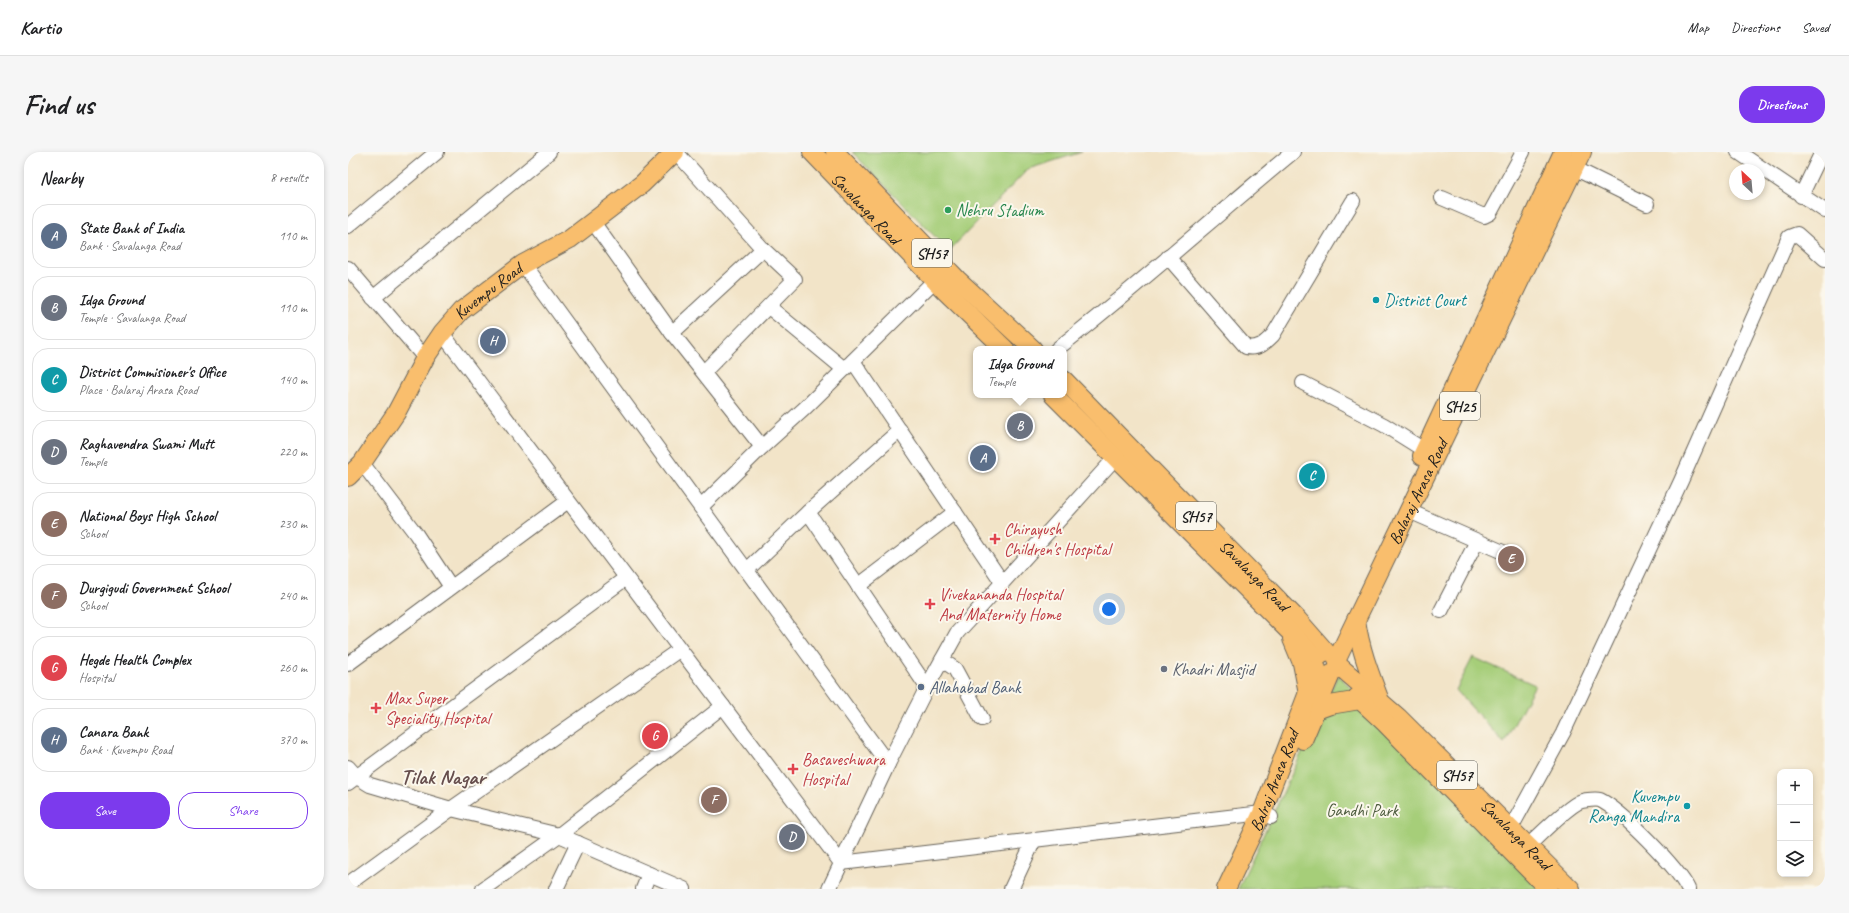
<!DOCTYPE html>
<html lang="en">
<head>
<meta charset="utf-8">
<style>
  :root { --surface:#fff; --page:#f6f6f6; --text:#202124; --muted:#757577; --line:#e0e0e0; --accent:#7c3aed }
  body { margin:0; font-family:Caveat,sans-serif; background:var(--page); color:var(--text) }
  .controls { position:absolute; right:12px; bottom:12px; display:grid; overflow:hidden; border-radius:8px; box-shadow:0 2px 6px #0003 }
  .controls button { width:36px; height:36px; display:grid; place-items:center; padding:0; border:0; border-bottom:1px solid var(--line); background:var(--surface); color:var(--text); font:20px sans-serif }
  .compass { position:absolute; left:1381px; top:12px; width:36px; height:36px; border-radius:50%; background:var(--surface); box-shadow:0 2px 6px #0003; rotate:334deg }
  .you { position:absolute; left:761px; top:457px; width:14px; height:14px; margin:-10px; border:3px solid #fff; border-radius:50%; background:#1a73e8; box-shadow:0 0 0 6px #1a73e833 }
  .badge { display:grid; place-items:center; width:26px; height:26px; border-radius:50%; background:var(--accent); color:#fff; font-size:13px; font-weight:700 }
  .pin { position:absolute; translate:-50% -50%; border:2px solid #fff; box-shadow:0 1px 4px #0006 }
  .popup { position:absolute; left:625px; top:194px; width:94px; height:52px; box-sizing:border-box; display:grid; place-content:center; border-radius:8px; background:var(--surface); filter:drop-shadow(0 1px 3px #0005); font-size:13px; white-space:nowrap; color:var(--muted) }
  .popup b { font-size:15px; color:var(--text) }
  .popup::after { content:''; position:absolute; left:50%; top:100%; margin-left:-8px; border:8px solid transparent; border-top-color:var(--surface) }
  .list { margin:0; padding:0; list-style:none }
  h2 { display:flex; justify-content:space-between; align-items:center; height:52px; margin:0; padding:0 16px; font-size:17px }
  h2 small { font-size:13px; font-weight:400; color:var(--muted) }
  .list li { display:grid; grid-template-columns:26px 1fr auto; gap:12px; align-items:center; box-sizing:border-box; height:64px; margin:0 8px 8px; padding:0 8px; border:1px solid var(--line); border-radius:16px }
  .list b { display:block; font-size:15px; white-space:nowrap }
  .list p { margin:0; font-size:13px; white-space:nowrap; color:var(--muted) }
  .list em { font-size:13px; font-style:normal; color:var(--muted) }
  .actions { display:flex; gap:8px; padding:12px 16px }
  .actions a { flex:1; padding:9px 0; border:1px solid var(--accent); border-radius:16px; text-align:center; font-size:14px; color:var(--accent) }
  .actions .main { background:var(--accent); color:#fff }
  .icon { flex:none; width:22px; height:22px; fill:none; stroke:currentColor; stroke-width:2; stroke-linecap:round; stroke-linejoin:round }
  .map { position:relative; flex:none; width:1477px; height:737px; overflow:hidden; border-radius:16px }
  header { display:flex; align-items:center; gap:24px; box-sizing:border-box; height:56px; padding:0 20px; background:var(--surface); border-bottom:1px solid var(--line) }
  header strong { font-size:19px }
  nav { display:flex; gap:22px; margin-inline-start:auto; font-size:14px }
  .intro { display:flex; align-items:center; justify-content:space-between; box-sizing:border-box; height:96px; padding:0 24px }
  h1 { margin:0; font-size:28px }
  .button { padding:10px 18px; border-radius:16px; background:var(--accent); color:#fff; font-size:14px; font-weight:700 }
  main { display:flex; gap:24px; padding:0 24px }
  aside { flex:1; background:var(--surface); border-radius:16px; box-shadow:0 2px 6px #0003 }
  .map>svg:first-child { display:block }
  .green { fill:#a6ce79; stroke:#61754a }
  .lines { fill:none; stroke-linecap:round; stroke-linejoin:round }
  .minor-casing { stroke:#676258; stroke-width:16 }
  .major-casing { stroke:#676258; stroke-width:20 }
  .minor { stroke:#fff; stroke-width:14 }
  .major { stroke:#f9be6d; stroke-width:18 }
  .leisure-dot { fill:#2e9e5b; stroke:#fbf7ec; stroke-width:1.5 }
  .culture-dot { fill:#0f9aa8; stroke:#fbf7ec; stroke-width:1.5 }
  .health-dot { fill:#e0444e; stroke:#fbf7ec; stroke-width:1.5 }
  .worship-dot { fill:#6b7280; stroke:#fbf7ec; stroke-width:1.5 }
  .service-dot { fill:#5c6f8a; stroke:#fbf7ec; stroke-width:1.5 }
  .labels { text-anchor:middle; stroke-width:4; stroke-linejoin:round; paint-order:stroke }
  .shield { fill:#fbf7ec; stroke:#5f5e5a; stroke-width:1 }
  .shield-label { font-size:16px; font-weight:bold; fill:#1c1c1c }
  .street-label { font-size:17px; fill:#1c1c1c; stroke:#fbf7ec }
  .leisure-label { font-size:17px; fill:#27864d; stroke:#fbf7ec; text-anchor:start }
  .culture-label { font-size:17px; fill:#0d838f; stroke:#fbf7ec; text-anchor:start }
  .health-label { font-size:17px; fill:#be3a42; stroke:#fbf7ec; text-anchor:start }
  .worship-label { font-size:17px; fill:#5b616d; stroke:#fbf7ec; text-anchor:start }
  .service-label { font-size:17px; fill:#4e5e75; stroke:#fbf7ec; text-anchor:start }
  .park-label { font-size:17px; fill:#4c5a3d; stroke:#fbf7ec }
  .district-label { font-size:21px; font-weight:bold; fill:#664e4d; stroke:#fbf7ec }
</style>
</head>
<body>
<header>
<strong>Kartio</strong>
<nav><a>Map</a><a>Directions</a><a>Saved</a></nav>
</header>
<div class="intro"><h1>Find us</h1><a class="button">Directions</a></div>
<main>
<aside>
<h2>Nearby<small>8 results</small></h2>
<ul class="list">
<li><span class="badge" style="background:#5c6f8a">A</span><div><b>State Bank of India</b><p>Bank · Savalanga Road</p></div><em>110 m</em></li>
<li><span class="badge" style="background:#6b7280">B</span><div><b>Idga Ground</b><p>Temple · Savalanga Road</p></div><em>110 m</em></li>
<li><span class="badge" style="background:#0f9aa8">C</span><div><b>District Commisioner's Office</b><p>Place · Balaraj Arasa Road</p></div><em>140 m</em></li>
<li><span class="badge" style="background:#6b7280">D</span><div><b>Raghavendra Swami Mutt</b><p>Temple</p></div><em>220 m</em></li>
<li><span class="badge" style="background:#8d6e63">E</span><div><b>National Boys High School</b><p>School</p></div><em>230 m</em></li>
<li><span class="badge" style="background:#8d6e63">F</span><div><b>Durgigudi Government School</b><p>School</p></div><em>240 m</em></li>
<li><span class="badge" style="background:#e0444e">G</span><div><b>Hegde Health Complex</b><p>Hospital</p></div><em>260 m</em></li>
<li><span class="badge" style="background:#5c6f8a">H</span><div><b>Canara Bank</b><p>Bank · Kuvempu Road</p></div><em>370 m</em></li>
</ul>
<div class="actions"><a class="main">Save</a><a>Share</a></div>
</aside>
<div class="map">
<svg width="1477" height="737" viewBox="0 0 1477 737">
  <rect width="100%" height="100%" fill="#fbf7ec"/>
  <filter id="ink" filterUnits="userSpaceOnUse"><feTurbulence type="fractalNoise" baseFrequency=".025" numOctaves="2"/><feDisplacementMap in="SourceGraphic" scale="8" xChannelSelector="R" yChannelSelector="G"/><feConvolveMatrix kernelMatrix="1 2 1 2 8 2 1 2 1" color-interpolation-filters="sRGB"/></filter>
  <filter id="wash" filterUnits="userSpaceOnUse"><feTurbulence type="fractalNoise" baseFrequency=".012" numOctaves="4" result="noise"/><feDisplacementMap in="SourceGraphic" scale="16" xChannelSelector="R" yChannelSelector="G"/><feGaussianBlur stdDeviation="0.9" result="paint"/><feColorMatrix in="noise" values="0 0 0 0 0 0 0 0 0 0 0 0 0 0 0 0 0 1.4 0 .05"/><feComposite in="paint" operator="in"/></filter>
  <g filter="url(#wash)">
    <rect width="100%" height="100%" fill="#f2e4c8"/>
    <g class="green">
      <polygon points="504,0 734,0 680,17 601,99"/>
      <polygon points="1125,505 1187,533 1156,591 1108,538"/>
      <polygon points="990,523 1204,737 890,737"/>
    </g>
  </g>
  <g filter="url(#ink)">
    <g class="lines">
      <defs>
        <g id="minor">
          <polyline points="1390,0 1477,59"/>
          <polyline points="1226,16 1299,52"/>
          <polyline points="1453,44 1474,0"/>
          <polyline points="1094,46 1136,64 1142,61 1175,0"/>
          <polyline points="245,70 324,181 414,295 456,257 587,128"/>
          <polyline points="0,74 89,0"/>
          <path d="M 820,105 L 898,195 C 911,197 916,192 925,183 L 1005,49"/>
          <polyline points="175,112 540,612"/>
          <polyline points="0,116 77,206"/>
          <polyline points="25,146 201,0"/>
          <polyline points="421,155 496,217"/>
          <polyline points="94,181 493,711 914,661 923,665"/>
          <polyline points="324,181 415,97 328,0"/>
          <path d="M 709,197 C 790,134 866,65 945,0"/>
          <polyline points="505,209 654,430"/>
          <polyline points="356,220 447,127 415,97"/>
          <polyline points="955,231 1036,273 1076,298"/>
          <polyline points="552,278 460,360 579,535"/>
          <polyline points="14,311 68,382 103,435"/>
          <polyline points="353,355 414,295"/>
          <polyline points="1061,359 1164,404"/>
          <polyline points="399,418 460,360"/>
          <polyline points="510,434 607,360"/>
          <polyline points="1093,459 1129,389"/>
          <polyline points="594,508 607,517 634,567"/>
          <polyline points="0,512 220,349"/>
          <polyline points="0,615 9,625 22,633 103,657 211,683 336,737"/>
          <polyline points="0,631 278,426"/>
          <polyline points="1158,685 1215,581 1333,329 1441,85 1449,82 1477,107"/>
          <path d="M 1173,701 C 1184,690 1222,652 1234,649 C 1238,648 1248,647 1252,648 C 1273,658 1330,716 1340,737"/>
          <polyline points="0,732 103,657 331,498"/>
          <polyline points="135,737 211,683 375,554"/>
          <polyline points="208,737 230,691"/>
          <polyline points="295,737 301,722"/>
          <polyline points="481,737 540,612 579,535 609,481 768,305"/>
          <polyline points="663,737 686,688"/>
        </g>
        <g id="major">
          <path id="s1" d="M 464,0 L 597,139 L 657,197"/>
          <polyline points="487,0 609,127 685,197"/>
          <path id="s2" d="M 716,228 L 950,468 L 978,500"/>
          <polyline points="705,243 969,507"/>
          <polyline points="1074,304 1215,0"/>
          <path id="s3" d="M 0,325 L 14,311 L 48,261 L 77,206 L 94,181 L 113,159 L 175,112 L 222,87 L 294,32 L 327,0"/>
          <path d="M 1008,468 C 1012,496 1021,520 1031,546"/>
          <polyline points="944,487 954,511 960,541"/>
          <path id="s4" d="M 989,507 L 1234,0"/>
          <path id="s5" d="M 990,513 L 1050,565 L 1223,737"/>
          <polyline points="1009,545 1037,571 1200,737"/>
          <polyline points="968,558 982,553 1012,548"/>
          <polyline points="955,588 983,522"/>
          <path id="s6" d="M 878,737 L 914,661 L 969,517"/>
        </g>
      </defs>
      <use href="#minor" class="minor-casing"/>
      <use href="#major" class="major-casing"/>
      <use href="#minor" class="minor"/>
      <use href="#major" class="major"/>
    </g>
  </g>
  <circle class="leisure-dot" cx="600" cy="58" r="4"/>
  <g class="culture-dot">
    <circle cx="1028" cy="148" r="4"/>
    <circle cx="1339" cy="654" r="4"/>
  </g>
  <g class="health-dot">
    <path d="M645 381h4v4h4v4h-4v4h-4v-4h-4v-4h4z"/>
    <path d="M580 446h4v4h4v4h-4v4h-4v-4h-4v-4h4z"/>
    <path d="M26 550h4v4h4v4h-4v4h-4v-4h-4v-4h4z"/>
    <path d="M443 611h4v4h4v4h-4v4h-4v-4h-4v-4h4z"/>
  </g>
  <circle class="worship-dot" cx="816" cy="517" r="4"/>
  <circle class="service-dot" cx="573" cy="535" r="4"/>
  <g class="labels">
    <g class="shield">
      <rect x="564" y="87" width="40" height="28" rx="3"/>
      <rect x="1092" y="240" width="40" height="28" rx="3"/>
      <rect x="828" y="350" width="40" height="28" rx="3"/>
      <rect x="1089" y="609" width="40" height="28" rx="3"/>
    </g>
    <g class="shield-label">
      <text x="584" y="107">SH57</text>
      <text x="1112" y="260">SH25</text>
      <text x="848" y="370">SH57</text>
      <text x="1109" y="629">SH57</text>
    </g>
    <g class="street-label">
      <text dy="6" stroke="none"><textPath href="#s1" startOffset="78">Savalanga Road</textPath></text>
      <text dy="6" stroke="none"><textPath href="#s3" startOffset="235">Kuvempu Road</textPath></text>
      <text dy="6" stroke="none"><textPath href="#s4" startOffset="186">Balaraj Arasa Road</textPath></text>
      <text dy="6" stroke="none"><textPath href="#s2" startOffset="273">Savalanga Road</textPath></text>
      <text dy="6" stroke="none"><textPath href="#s6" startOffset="119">Balraj Arasa Road</textPath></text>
      <text dy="6" stroke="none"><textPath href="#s5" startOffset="246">Savalanga Road</textPath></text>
    </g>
    <g class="leisure-label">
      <text x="608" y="64">Nehru Stadium</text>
    </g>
    <g class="culture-label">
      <text x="1036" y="154">District Court</text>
      <text x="1331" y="650" text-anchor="end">Kuvempu<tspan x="1331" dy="20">Ranga Mandira</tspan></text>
    </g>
    <g class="health-label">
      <text x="656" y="383">Chirayush<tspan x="656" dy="20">Children's Hospital</tspan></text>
      <text x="591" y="448">Vivekananda Hospital<tspan x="591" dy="20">And Maternity Home</tspan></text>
      <text x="37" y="552">Max Super<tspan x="37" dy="20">Speciality Hospital</tspan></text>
      <text x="454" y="613">Basaveshwara<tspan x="454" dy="20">Hospital</tspan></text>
    </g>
    <g class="worship-label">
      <text x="824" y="523">Khadri Masjid</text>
    </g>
    <g class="service-label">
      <text x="581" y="541">Allahabad Bank</text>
    </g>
    <g class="park-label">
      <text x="1014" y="664">Gandhi Park</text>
    </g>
    <g class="district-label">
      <text x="95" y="632">Tilak Nagar</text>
    </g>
  </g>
</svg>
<div class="controls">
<button>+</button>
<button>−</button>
<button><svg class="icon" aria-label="layers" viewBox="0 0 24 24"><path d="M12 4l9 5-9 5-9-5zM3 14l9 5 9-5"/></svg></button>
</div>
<svg class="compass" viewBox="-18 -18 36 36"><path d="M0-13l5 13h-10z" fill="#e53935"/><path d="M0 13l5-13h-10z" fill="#757577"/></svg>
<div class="you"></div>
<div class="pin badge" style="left:635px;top:306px;background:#5c6f8a">A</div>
<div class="pin badge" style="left:672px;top:274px;background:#6b7280">B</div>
<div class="popup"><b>Idga Ground</b>Temple</div>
<div class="pin badge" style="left:964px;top:324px;background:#0f9aa8">C</div>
<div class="pin badge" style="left:444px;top:685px;background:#6b7280">D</div>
<div class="pin badge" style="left:1163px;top:407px;background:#8d6e63">E</div>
<div class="pin badge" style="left:366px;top:648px;background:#8d6e63">F</div>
<div class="pin badge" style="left:307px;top:584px;background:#e0444e">G</div>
<div class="pin badge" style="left:145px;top:189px;background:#5c6f8a">H</div>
</div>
</main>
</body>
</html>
